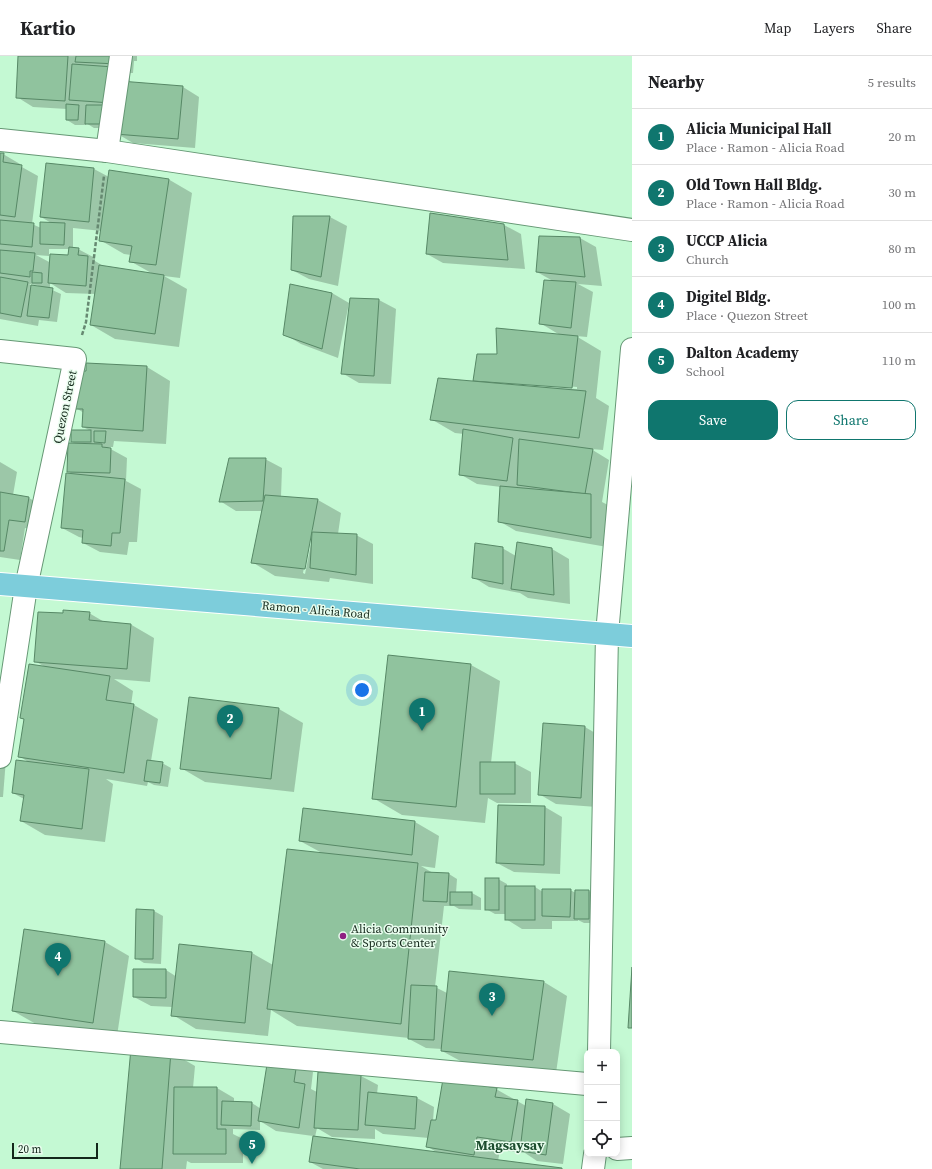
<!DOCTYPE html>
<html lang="en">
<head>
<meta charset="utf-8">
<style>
  :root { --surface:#fff; --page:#f6f6f6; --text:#202124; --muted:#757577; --line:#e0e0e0; --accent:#0f766e }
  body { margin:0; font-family:"Source Serif 4",serif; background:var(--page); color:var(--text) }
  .controls { position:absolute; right:12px; bottom:12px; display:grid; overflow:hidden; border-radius:8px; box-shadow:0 2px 10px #0003 }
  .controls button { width:36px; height:36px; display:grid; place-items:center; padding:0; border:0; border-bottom:1px solid var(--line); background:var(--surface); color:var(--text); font:20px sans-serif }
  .scale { position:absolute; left:12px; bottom:10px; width:86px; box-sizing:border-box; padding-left:4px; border:2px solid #13271a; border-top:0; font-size:11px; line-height:14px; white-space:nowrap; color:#13271a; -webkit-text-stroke:3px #e9fdee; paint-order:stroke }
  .you { position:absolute; left:362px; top:634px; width:14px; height:14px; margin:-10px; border:3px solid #fff; border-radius:50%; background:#1a73e8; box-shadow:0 0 0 6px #1a73e833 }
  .badge { display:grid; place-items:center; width:26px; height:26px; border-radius:50%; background:var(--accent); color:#fff; font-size:13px; font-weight:700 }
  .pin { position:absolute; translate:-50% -33px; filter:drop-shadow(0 1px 2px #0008) }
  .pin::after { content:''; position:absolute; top:21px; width:14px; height:12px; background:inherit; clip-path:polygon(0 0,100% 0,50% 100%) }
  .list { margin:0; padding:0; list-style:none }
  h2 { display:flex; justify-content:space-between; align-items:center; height:52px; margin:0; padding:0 16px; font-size:17px }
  h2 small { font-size:13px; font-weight:400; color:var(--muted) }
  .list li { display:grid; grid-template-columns:26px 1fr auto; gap:12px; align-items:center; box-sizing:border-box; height:56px; padding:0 16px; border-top:1px solid var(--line) }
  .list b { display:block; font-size:15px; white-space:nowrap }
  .list p { margin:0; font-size:13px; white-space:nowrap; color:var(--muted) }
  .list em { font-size:13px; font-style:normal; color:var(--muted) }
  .actions { display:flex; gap:8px; padding:12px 16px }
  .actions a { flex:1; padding:9px 0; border:1px solid var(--accent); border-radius:12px; text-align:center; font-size:14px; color:var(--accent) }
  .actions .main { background:var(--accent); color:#fff }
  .icon { flex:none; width:22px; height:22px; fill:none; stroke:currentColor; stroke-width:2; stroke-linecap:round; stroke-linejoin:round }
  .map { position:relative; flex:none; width:632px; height:1113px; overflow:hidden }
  header { display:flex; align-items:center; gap:24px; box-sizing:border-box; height:56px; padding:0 20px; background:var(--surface); border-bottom:1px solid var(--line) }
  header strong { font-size:19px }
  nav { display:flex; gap:22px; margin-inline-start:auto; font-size:14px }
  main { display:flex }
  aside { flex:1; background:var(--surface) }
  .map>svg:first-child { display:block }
  .shadow { fill:#0003; fill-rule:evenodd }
  .building { fill:#90c39e; stroke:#578866 }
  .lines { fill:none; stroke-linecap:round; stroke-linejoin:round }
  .minor-casing { stroke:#669875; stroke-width:24 }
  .major-casing { stroke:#fff; stroke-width:24 }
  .path { stroke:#668971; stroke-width:2.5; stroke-dasharray:4 2; stroke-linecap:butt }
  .minor { stroke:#fff; stroke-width:22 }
  .major { stroke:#7dcddb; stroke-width:22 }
  .poi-dot { fill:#8f2082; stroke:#e9fdee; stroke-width:1.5 }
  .labels { text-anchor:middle; stroke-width:3; stroke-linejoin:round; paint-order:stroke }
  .street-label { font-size:12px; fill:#13271a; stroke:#e9fdee }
  .poi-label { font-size:12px; fill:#13271a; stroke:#e9fdee; text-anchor:start }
  .quarter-label { font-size:14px; font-weight:bold; fill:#1c4d2e; stroke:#e9fdee }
</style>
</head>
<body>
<header>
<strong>Kartio</strong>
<nav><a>Map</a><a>Layers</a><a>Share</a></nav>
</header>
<main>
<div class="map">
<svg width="632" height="1113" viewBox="0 0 632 1113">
  <rect width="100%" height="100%" fill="#c4f9d3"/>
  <g class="shadow">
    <polygon points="19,0 137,0 137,5 134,5 133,17 122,17 130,22 130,27 183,31 199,41 195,92 133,87 116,77 113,72 94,72 86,67 86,69 75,69 67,64 67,53 33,51 17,41"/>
    <path d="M 0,98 L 3,98 L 20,108 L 20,110 L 38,120 L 32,168 L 41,172 L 53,168 L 41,161 L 46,108 L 94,113 L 109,121 L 168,123 L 192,137 L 180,222 L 164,220 L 187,233 L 179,291 L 115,283 L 91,269 L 96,238 L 66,237 L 50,227 L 50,233 L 61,238 L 57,266 L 39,264 L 38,270 L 0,263 ZM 73,172 L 102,175 L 100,184 L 124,198 L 131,199 L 130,205 L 153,218 L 105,211 L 95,205 L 95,202 L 78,193 L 73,192 ZM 49,193 L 70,193 L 69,200 L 51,207 L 36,199 L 49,200 ZM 29,228 L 37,229 L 42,232 L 34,231 Z"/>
    <polygon points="294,161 330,161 347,170 338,230 309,223 292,214"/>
    <polygon points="504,169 521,178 525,213 443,207 427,198"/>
    <path d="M 580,182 L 596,191 L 602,230 L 578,228 L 593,236 L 587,281 L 576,280 L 601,295 L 596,342 L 609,350 L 603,394 L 591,393 L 609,404 L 602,446 L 608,449 L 607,491 L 516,475 L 499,465 L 501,431 L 477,428 L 460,418 L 464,378 L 455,377 L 431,363 L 474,326 L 478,299 L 498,299 L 560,279 L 540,267 L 553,225 L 537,216 ZM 494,325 L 577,331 L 577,333 L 499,328 L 494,327 Z"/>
    <polygon points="291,229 332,237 349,247 338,302 301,288 284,278"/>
    <polygon points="379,244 396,253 391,328 359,327 342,317"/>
    <polygon points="147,311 170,325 166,388 114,385 113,391 107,391 127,402 126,425 141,433 137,486 129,486 127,499 100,496 83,487 83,482 79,481 62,472 74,419 68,415 76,388 72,386 91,375 83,371 84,357 76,352"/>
    <path d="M 265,403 L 282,412 L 281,441 L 318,444 L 341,457 L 338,478 L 356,479 L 373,488 L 373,528 L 330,522 L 329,526 L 275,520 L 252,506 L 262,455 L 236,455 L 220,445 ZM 311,473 L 313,473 L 313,478 L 305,518 L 303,517 Z"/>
    <polygon points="0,406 17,416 13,439 29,442 45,451 42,475 25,472 20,504 0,501"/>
    <polygon points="502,492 516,500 552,493 569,503 570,548 528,542 520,537 489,531 473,521"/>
    <polygon points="89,557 106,567 130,568 154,582 150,626 114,623 133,635 131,649 134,649 158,663 151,705 162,707 171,712 168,731 154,729 148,726 147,730 106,723 113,728 105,786 45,779 21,765 24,743 13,737 30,707 19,700 25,664 21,662 45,611 35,605 63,559"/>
    <polygon points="471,609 500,625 491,707 514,707 531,716 531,747 497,747 488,742 485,767 402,759 373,742"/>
    <polygon points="190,642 279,653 303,667 294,736 205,726 181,712"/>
    <polygon points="544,668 585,671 602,681 597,751 556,748 539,738"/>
    <polygon points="0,686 7,690 3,741 0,741"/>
    <polygon points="499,750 545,751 562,761 560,818 514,816 497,807"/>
    <polygon points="304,753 415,766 439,780 435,812 421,810 433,817 449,818 457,823 456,837 472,837 481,842 481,854 459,853 454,850 444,850 435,931 447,937 544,926 567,940 556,1017 466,1008 442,995 442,993 426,992 409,983 409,982 297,970 271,954 268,980 196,973 173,959 173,951 151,950 134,941 166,914 177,921 252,897 273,909 322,797 300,785"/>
    <polygon points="498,823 507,828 507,831 535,831 543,836 570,834 576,837 589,835 597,839 597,867 584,867 578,864 578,865 552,865 552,873 522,873 506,863 506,858 495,858 486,853"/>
    <polygon points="137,854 154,855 163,860 161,908 144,907 136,902"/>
    <polygon points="24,874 105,886 129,900 117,980 36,968 13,955"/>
    <path d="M 171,996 L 195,1010 L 193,1032 L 217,1032 L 234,1042 L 234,1047 L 252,1047 L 261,1053 L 297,1007 L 313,1016 L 311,1033 L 317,1036 L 361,1020 L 378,1029 L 377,1038 L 417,1042 L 434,1051 L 433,1065 L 436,1065 L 496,1033 L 526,1050 L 527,1045 L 553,1048 L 570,1058 L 563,1108 L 537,1105 L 525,1097 L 500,1094 L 498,1105 L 563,1113 L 323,1113 L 310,1106 L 313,1080 L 276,1075 L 260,1065 L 260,1074 L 233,1073 L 233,1078 L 243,1083 L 243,1107 L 191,1107 L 187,1105 L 186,1113 L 121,1113 ZM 317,1072 L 332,1081 L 375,1083 L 375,1073 L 383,1078 L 429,1082 L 428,1091 L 438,1097 L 315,1081 Z"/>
  </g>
  <g class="building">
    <polygon points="18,0 68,0 65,45 16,42"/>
    <polygon points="76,0 117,0 117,8 75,6"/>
    <polygon points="72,8 114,11 111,47 69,44"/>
    <polygon points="120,25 183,30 178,83 115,78"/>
    <polygon points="66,48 79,49 78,64 66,64"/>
    <polygon points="86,49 105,49 105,68 85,68"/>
    <polygon points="0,97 4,97 3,106 22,109 15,161 0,159"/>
    <polygon points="46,107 94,112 89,166 40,161"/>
    <polygon points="109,114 169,123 156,209 129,206 132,190 99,185"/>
    <polygon points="430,157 504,168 508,204 426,198"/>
    <polygon points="293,160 330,160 321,221 291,214"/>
    <polygon points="0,164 34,167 32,191 0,188"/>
    <polygon points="40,166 65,167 64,189 40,188"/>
    <polygon points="539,180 580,181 585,221 536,216"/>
    <polygon points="69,191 79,192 78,199 88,200 86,230 48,227 50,198 68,199"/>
    <polygon points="0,194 35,197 33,215 30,215 30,221 0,217"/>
    <polygon points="99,209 164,219 155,278 90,269"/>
    <polygon points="32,216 42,217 42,227 32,227"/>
    <polygon points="0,221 28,226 21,261 0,257"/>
    <polygon points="544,224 576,226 571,272 539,268"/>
    <polygon points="290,228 332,237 322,293 283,279"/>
    <polygon points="31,229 53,232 49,262 27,260"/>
    <polygon points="350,242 379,243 374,320 341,318"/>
    <polygon points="496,272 578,280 572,332 473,325 477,298 497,298"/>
    <polygon points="86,307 147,310 143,375 82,371 83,353 75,353 78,315 86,315"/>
    <polygon points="438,322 586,335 579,382 430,364"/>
    <polygon points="463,373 513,382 507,425 459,419"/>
    <rect x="71" y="374" width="20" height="12"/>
    <polygon points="94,375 106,375 105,387 94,386"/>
    <polygon points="519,383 593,393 585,438 517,429"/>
    <polygon points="68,387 102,388 102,391 111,392 110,417 67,416"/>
    <polygon points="229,402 266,402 263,445 219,446"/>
    <polygon points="66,417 125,423 120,477 112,477 111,490 82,487 83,474 61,472"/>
    <polygon points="500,430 591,438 591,482 498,466"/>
    <polygon points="0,436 29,441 25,466 9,464 4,495 0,495"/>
    <polygon points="265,439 318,443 305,513 251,507"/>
    <polygon points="312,476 357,478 356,519 310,512"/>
    <polygon points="517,486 552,492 554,539 511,533"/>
    <polygon points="475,487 503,491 503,528 472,522"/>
    <polygon points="63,554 90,556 89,564 131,568 127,613 34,606 38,556 63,557"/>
    <polygon points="388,599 471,608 456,751 372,743"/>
    <polygon points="29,608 110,620 106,644 134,648 124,717 18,701 24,663 20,662"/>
    <polygon points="189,641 279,652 271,723 180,713"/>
    <polygon points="543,667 585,670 581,742 538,739"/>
    <polygon points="16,704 89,713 82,773 20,765 24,739 12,737"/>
    <polygon points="147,704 163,706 160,727 144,725"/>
    <rect x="480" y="706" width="35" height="32"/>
    <polygon points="498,749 545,750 544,809 496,807"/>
    <polygon points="303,752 415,765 412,799 299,785"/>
    <polygon points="287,793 418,807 401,968 267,953"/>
    <polygon points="425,816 449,817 447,846 423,845"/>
    <rect x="485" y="822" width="14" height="32"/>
    <rect x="505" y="830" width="30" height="34"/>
    <polygon points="542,833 571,833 570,861 542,860"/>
    <polygon points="575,834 589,834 589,863 574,863"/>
    <rect x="450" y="836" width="22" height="13"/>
    <polygon points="136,853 154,854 153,903 135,903"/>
    <polygon points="24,873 105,885 93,967 12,955"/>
    <polygon points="179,888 252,896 245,967 171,960"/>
    <polygon points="632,911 632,972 628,972"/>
    <polygon points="133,913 166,913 166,942 133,941"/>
    <polygon points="449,915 544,925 533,1004 441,995"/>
    <polygon points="411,929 437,930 434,984 408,983"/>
    <polygon points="131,992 171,995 162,1113 120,1113"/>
    <polygon points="268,1002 297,1006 294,1026 305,1028 299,1072 258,1065"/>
    <polygon points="318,1016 361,1019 358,1074 314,1072"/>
    <polygon points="443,1023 497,1032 495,1041 518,1044 511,1086 477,1081 474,1099 426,1091 431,1064 436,1064"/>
    <polygon points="174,1031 217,1031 217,1073 226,1073 226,1098 173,1098"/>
    <polygon points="368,1036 417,1041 415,1073 365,1069"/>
    <polygon points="526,1043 553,1047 546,1099 520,1095"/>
    <polygon points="222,1045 252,1046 251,1070 221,1069"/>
    <polygon points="313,1080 562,1112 562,1113 360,1113 309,1106"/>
  </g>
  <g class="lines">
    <defs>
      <g id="minor">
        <polyline points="0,84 107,95 632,174"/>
        <polyline points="107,95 121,0"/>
        <polyline points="0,295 75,303 26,531 0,701"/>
        <polyline points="0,976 587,1028"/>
        <polyline points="599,996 607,578 632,293"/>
        <polyline points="617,1093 632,1092"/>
        <polyline points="593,1113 595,1098"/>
      </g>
      <polyline id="major" points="0,528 632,580"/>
    </defs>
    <use href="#minor" class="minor-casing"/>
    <use href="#major" class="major-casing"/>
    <polyline class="path" points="82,279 86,266 104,120"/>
    <use href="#minor" class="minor"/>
    <use href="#major" class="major"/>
  </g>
  <circle class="poi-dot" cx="343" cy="880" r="4"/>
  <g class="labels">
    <g class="street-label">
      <text transform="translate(65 351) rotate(-78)" y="4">Quezon Street</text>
      <text transform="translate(316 554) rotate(5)" y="4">Ramon - Alicia Road</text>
    </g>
    <g class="poi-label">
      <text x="351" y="877">Alicia Community<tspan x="351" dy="14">&amp; Sports Center</tspan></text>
    </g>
    <g class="quarter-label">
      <text x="510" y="1094">Magsaysay</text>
    </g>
  </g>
</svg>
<div class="controls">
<button>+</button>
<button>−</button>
<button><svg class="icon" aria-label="locate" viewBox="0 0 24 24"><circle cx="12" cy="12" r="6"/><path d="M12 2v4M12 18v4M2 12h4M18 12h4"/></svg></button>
</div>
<div class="scale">20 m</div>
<div class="you"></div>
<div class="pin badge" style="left:422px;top:675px">1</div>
<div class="pin badge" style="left:230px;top:682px">2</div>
<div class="pin badge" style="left:492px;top:960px">3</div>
<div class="pin badge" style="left:58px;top:920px">4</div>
<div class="pin badge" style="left:252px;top:1108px">5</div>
</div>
<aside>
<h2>Nearby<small>5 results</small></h2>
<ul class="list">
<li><span class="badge">1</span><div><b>Alicia Municipal Hall</b><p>Place · Ramon - Alicia Road</p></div><em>20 m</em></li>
<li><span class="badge">2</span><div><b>Old Town Hall Bldg.</b><p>Place · Ramon - Alicia Road</p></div><em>30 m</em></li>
<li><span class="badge">3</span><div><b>UCCP Alicia</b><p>Church</p></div><em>80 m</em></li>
<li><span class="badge">4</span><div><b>Digitel Bldg.</b><p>Place · Quezon Street</p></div><em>100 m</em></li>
<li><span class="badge">5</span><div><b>Dalton Academy</b><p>School</p></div><em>110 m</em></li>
</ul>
<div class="actions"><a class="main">Save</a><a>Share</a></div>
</aside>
</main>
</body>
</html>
